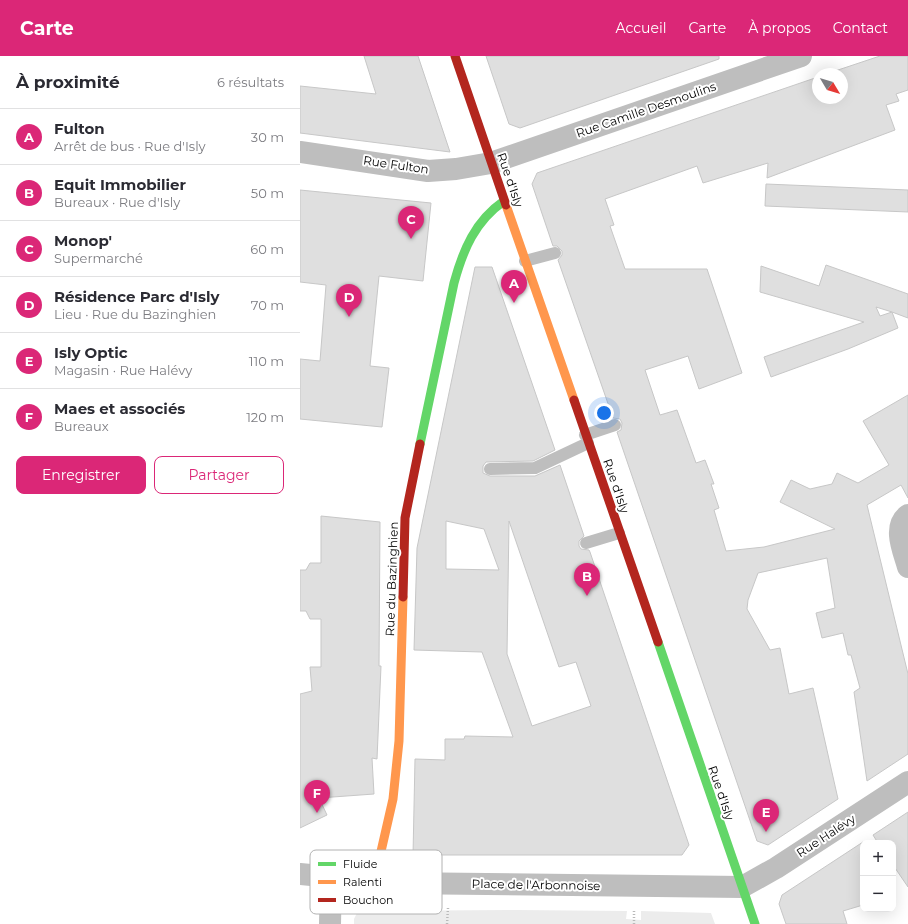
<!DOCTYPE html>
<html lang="fr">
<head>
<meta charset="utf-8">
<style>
  :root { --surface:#fff; --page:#f2f2f3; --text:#2b2b33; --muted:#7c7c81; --line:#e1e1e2; --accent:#db2777 }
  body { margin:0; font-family:Montserrat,sans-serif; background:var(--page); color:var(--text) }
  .controls { position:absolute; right:12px; bottom:12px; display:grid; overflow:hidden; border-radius:8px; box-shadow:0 4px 16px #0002 }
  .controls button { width:36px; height:36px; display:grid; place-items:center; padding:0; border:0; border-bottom:1px solid var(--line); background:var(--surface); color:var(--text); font:20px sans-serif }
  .compass { position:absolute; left:512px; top:12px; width:36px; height:36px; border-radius:50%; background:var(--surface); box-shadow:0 4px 16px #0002; rotate:128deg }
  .you { position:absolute; left:304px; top:357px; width:14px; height:14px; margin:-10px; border:3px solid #fff; border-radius:50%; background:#1a73e8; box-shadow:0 0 0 6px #1a73e833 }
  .badge { display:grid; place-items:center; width:26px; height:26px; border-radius:50%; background:var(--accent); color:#fff; font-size:13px; font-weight:700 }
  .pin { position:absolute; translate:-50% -33px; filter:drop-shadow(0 1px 2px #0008) }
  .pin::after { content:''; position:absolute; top:21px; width:14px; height:12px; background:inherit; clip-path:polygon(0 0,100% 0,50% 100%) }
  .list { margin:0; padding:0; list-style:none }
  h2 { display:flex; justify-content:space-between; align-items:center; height:52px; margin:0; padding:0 16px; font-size:17px }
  h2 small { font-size:13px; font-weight:400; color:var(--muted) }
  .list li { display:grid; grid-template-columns:26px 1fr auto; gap:12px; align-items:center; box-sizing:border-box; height:56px; padding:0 16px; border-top:1px solid var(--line) }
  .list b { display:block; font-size:15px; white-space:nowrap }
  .list p { margin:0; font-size:13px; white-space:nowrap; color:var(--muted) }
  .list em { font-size:13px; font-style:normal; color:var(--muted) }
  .actions { display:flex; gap:8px; padding:12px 16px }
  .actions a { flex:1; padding:9px 0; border:1px solid var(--accent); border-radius:8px; text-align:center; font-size:14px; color:var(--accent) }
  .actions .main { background:var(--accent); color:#fff }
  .map { position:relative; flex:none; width:608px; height:868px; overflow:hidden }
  header { display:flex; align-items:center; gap:24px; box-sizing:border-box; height:56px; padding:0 20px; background:var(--accent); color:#fff }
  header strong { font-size:19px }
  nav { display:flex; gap:22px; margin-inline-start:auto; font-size:14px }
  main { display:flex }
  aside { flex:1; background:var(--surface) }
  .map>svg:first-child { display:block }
  .green { fill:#ececec }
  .building { fill:#dfdfdf; stroke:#c7c7c7; fill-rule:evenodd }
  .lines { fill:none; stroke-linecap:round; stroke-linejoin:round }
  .path { stroke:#b9b9b9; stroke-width:2.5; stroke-dasharray:1 2; stroke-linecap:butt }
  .lane { stroke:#bebebe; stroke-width:12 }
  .street { stroke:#bebebe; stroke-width:22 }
  .fast { stroke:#63d668; stroke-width:9 }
  .slow { stroke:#ff974d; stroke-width:9 }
  .jam { stroke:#b3261e; stroke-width:9 }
  .labels { text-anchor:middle; stroke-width:4; stroke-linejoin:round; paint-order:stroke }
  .street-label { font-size:12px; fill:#000; stroke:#fff }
  .key { fill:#fff; stroke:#b2b2b2; stroke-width:1 }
  .key-label { font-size:11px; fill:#000 }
</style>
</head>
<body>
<header>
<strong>Carte</strong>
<nav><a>Accueil</a><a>Carte</a><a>À propos</a><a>Contact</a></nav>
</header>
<main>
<aside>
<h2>À proximité<small>6 résultats</small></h2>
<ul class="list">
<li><span class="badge">A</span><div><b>Fulton</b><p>Arrêt de bus · Rue d'Isly</p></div><em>30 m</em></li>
<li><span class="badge">B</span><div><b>Equit Immobilier</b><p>Bureaux · Rue d'Isly</p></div><em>50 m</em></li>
<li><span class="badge">C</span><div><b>Monop'</b><p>Supermarché</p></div><em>60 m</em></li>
<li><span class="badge">D</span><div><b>Résidence Parc d'Isly</b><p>Lieu · Rue du Bazinghien</p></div><em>70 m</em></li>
<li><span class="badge">E</span><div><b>Isly Optic</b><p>Magasin · Rue Halévy</p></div><em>110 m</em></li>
<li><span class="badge">F</span><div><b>Maes et associés</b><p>Bureaux</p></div><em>120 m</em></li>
</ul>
<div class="actions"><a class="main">Enregistrer</a><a>Partager</a></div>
</aside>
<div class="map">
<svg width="608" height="868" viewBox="0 0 608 868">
  <rect width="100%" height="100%" fill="#fff"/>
  <polygon class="green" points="216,854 327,855 326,863 341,864 341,855 411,857 415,868 54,868 54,863 58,855"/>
  <g class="building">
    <polygon points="64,0 118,0 150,96 0,77 0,30 76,38"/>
    <polygon points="186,0 419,0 419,3 220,72 209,68"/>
    <polygon points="580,0 608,0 608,34 596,38 599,45 586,49 595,74 467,122 468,107 403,127 397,110 305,143 314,169 310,170 325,213 407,213 442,317 399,333 388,300 345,314 360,359 377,354 396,407 405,404 414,428 411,428 419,452 414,454 426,495 464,491 535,473 480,446 491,424 510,433 532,428 537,417 558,427 589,409 563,365 608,339 608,442 601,429 567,449 608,618 608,698 567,725 554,636 560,632 551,599 548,599 543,577 522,582 516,557 535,552 527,502 458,517 448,544 447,553 470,594 480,592 489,638 513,632 538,743 468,789 457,785 317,376 321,374 322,367 320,363 313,362 258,204 262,199 262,195 257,190 253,190 232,128 237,117 518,21 518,42 542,42 542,18 526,18"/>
    <polygon points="466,128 608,134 608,156 465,150"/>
    <polygon points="0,134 131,147 123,225 79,220 70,310 89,312 82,371 0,363 0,303 20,305 26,229 0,226"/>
    <path d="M 526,209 L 608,238 L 608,262 L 592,256 L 598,272 L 548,293 L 471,321 L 464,301 L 564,266 L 460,236 L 461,210 L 519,230 ZM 576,251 L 592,256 L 580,260 Z"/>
    <path d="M 175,211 L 192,211 L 255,394 L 233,405 L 186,406 L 183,410 L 183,417 L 190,420 L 235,420 L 260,409 L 284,480 L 279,485 L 279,490 L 281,493 L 289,494 L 290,496 L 389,789 L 382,799 L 113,799 L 115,703 L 145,704 L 145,683 L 164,683 L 165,680 L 213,681 L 182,596 L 114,594 L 117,492 ZM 146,465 L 184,473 L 199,514 L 146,513 ZM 209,465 L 259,611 L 276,606 L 291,650 L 232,670 L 207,598 Z"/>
    <polygon points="21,460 80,466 79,610 81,610 77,703 72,702 74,738 19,742 27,759 0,772 0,638 12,635 10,611 21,611 21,563 10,563 6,555 0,555 0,514 6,514 10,507 21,507"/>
    <polygon points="608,756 608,831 593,809 593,787 578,787 573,779"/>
    <polygon points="563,786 563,849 543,855 547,868 486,868 479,848 482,839"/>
  </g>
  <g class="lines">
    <g class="path">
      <polyline points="147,868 148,852"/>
      <polyline points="334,868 334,854"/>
    </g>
    <g class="lane">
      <polyline points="225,205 255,197"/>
      <polyline points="285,379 315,369"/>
      <polyline points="190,413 235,412 288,387"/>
      <polyline points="286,487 319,477"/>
    </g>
    <g class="street">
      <polyline points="0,96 128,115 156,113 191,107 501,0"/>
      <path d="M 608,459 C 592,471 604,496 608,511"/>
      <polyline points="0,818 93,827 442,831 476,812 608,726"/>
      <polyline points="30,868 31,821"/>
    </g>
    <g class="fast">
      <path d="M 120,388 L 154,227 C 163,194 175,165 204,145"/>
      <polyline points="358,586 455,868"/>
    </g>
    <g class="slow">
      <polyline points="206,149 274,344"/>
      <polyline points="74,826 93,743 99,685 103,541"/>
    </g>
    <g class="jam">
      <polyline points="155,0 206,149"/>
      <polyline points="274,344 358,586"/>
      <polyline points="103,541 105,462 120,388"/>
    </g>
  </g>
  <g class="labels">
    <g class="street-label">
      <text transform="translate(346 54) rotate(-19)" y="4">Rue Camille Desmoulins</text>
      <text transform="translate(96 109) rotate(8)" y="4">Rue Fulton</text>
      <text transform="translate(210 124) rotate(71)" y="4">Rue d'Isly</text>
      <text transform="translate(316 430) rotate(71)" y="4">Rue d'Isly</text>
      <text transform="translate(92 523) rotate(-88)" y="4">Rue du Bazinghien</text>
      <text transform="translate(421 737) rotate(71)" y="4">Rue d'Isly</text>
      <text transform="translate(526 780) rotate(-33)" y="4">Rue Halévy</text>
      <text transform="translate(236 829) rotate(1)" y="4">Place de l'Arbonnoise</text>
    </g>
  </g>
  <rect x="10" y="794" width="132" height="64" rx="6" class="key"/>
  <rect x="18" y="806" width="18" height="4" fill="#63d668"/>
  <rect x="18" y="824" width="18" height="4" fill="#ff974d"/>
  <rect x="18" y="842" width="18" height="4" fill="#b3261e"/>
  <g class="key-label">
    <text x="43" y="812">Fluide</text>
    <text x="43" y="830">Ralenti</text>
    <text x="43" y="848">Bouchon</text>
  </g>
</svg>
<div class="controls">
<button>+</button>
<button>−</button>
</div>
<svg class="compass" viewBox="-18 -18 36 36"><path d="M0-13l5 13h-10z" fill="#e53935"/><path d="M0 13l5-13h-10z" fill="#7c7c81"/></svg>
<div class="you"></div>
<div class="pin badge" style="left:214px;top:247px">A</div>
<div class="pin badge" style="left:287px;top:540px">B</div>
<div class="pin badge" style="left:111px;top:183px">C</div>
<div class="pin badge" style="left:49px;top:261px">D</div>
<div class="pin badge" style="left:466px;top:776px">E</div>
<div class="pin badge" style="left:17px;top:757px">F</div>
</div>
</main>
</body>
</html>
